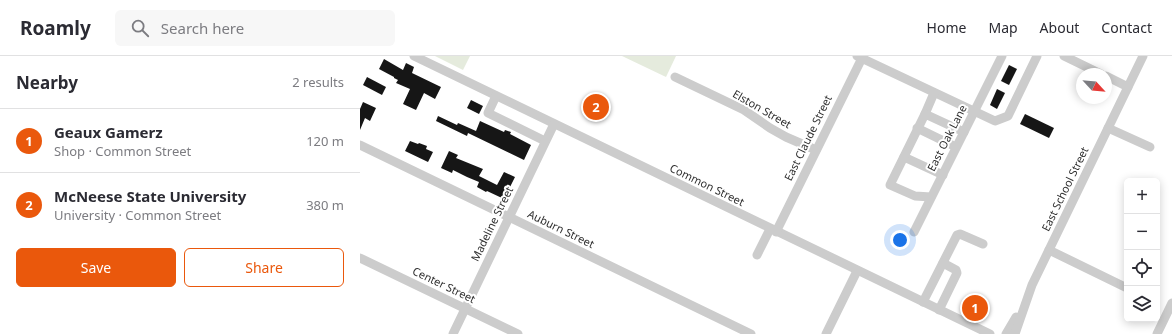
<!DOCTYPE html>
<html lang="en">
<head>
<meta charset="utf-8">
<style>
  :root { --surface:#fff; --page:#f7f7f7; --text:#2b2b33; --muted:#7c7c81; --line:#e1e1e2; --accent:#ea580c }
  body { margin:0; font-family:"Noto Sans",sans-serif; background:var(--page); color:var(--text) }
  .controls { position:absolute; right:12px; bottom:12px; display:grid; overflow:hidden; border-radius:6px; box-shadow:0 2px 10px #0003 }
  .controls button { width:36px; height:36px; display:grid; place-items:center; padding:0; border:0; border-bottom:1px solid var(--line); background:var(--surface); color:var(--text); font:20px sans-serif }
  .compass { position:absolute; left:716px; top:12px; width:36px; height:36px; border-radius:50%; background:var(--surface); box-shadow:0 2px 10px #0003; rotate:116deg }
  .you { position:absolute; left:540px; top:184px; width:14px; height:14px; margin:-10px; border:3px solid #fff; border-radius:50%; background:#1a73e8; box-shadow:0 0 0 6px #1a73e833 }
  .badge { display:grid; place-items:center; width:26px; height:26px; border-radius:50%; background:var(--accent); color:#fff; font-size:13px; font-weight:700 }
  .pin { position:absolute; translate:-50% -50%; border:2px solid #fff; box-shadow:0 1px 4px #0006 }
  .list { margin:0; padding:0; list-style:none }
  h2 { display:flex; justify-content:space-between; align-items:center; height:52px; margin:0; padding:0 16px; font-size:17px }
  h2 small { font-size:13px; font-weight:400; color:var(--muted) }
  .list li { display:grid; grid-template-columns:26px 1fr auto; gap:12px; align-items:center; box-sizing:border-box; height:64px; padding:0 16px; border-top:1px solid var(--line) }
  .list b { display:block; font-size:15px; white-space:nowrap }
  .list p { margin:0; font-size:13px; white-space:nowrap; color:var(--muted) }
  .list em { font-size:13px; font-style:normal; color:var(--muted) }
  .actions { display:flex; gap:8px; padding:12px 16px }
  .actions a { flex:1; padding:9px 0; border:1px solid var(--accent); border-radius:6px; text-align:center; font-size:14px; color:var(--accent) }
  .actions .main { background:var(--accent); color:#fff }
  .icon { flex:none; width:22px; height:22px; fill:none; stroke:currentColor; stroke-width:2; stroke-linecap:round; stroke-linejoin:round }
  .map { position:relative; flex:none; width:812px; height:278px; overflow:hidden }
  header { display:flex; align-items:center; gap:24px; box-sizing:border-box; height:56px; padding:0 20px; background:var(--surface); border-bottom:1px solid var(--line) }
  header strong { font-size:19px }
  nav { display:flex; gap:22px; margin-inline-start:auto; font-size:14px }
  .search { width:280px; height:36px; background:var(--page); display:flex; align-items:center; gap:10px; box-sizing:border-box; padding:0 14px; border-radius:6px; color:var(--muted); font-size:15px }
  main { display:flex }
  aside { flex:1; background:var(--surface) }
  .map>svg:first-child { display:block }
  .green { fill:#e5ebdd }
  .building { fill:#161616 }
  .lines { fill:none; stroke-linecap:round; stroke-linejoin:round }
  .minor { stroke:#ccc; stroke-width:9 }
  .labels { text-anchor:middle; stroke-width:4; stroke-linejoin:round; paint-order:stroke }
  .street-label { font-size:11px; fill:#2f2f2f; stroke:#fff }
</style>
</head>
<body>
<header>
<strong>Roamly</strong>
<div class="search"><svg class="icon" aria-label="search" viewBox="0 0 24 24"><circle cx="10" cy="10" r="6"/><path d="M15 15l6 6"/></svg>Search here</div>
<nav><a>Home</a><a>Map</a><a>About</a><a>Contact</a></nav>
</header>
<main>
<aside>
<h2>Nearby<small>2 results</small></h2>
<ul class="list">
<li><span class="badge">1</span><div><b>Geaux Gamerz</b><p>Shop · Common Street</p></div><em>120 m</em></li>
<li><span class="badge">2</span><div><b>McNeese State University</b><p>University · Common Street</p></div><em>380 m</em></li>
</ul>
<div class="actions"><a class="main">Save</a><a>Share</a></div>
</aside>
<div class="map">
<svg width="812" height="278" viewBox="0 0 812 278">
  <rect width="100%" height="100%" fill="#fff"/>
  <g class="green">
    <polygon points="75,0 110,0 103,14"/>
    <polygon points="262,0 316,0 306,21"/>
  </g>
  <g class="building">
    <polygon points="24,3 43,14 46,7 54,11 52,17 81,31 75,43 64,37 56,54 43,48 50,33 36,27 38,24 34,22 34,21 19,13"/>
    <polygon points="649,9 657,13 649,29 641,25"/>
    <polygon points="7,21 26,31 22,39 3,29"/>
    <polygon points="637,33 645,37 637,53 630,49"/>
    <polygon points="111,44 123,50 119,58 107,52"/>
    <polygon points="3,46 16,52 10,65 5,62 0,74 0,53"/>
    <polygon points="665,58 694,72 689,82 660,68"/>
    <polygon points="78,60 97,69 98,67 116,75 120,65 144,76 145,74 151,76 150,78 171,89 164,104 108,77 107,80 76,65"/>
    <polygon points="50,85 58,88 59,87 67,90 66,93 73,96 68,106 45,95"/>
    <polygon points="89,95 98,99 96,102 123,113 119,120 137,129 144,116 155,121 144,143 127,135 126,136 117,131 119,126 107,121 93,114 92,117 81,112"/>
  </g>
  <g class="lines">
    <g class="minor">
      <polyline points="54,0 630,278"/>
      <polyline points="497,0 635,65 648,60 677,0"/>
      <polyline points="704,0 741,18"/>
      <polyline points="746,20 768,31"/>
      <polyline points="315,21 384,54 410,72 426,81 456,94"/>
      <polyline points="136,40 128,57 185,85"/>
      <polyline points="565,58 574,37"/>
      <polyline points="557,72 596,91"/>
      <polyline points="748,72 790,91"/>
      <polyline points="0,89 391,278"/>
      <polyline points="544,101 583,119"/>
      <polyline points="571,141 555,140 530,129 565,58 604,76"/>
      <polyline points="416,176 503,0"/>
      <polyline points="554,176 642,0"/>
      <polyline points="689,194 767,232"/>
      <polyline points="397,199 410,173"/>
      <polyline points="0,202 158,278"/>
      <polyline points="563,246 597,179 600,178 623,188"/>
      <polyline points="579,254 597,217 596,214 583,207"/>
      <polyline points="93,278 194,68"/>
      <polyline points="466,278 497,215"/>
      <polyline points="646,278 656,261"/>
      <polyline points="655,278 657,272 672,229 783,0"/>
      <polyline points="797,278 812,247"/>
    </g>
  </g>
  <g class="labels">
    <g class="street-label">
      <text transform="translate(402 53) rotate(30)" y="4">Elston Street</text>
      <text transform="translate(448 82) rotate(-64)" y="4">East Claude Street</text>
      <text transform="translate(587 82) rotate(-63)" y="4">East Oak Lane</text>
      <text transform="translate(347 129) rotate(26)" y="4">Common Street</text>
      <text transform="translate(705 133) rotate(-64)" y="4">East School Street</text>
      <text transform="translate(132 168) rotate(-64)" y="4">Madeline Street</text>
      <text transform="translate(201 173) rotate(26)" y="4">Auburn Street</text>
      <text transform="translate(84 229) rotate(26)" y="4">Center Street</text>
    </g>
  </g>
</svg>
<div class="controls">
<button>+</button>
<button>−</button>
<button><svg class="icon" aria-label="locate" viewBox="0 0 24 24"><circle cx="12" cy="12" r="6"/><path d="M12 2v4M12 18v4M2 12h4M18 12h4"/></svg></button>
<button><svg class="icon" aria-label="layers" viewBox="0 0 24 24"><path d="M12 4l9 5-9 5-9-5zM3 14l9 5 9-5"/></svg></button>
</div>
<svg class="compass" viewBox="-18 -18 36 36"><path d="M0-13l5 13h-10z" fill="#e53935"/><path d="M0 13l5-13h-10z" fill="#7c7c81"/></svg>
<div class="you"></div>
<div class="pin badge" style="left:615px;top:252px">1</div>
<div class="pin badge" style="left:236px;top:51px">2</div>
</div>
</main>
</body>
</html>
